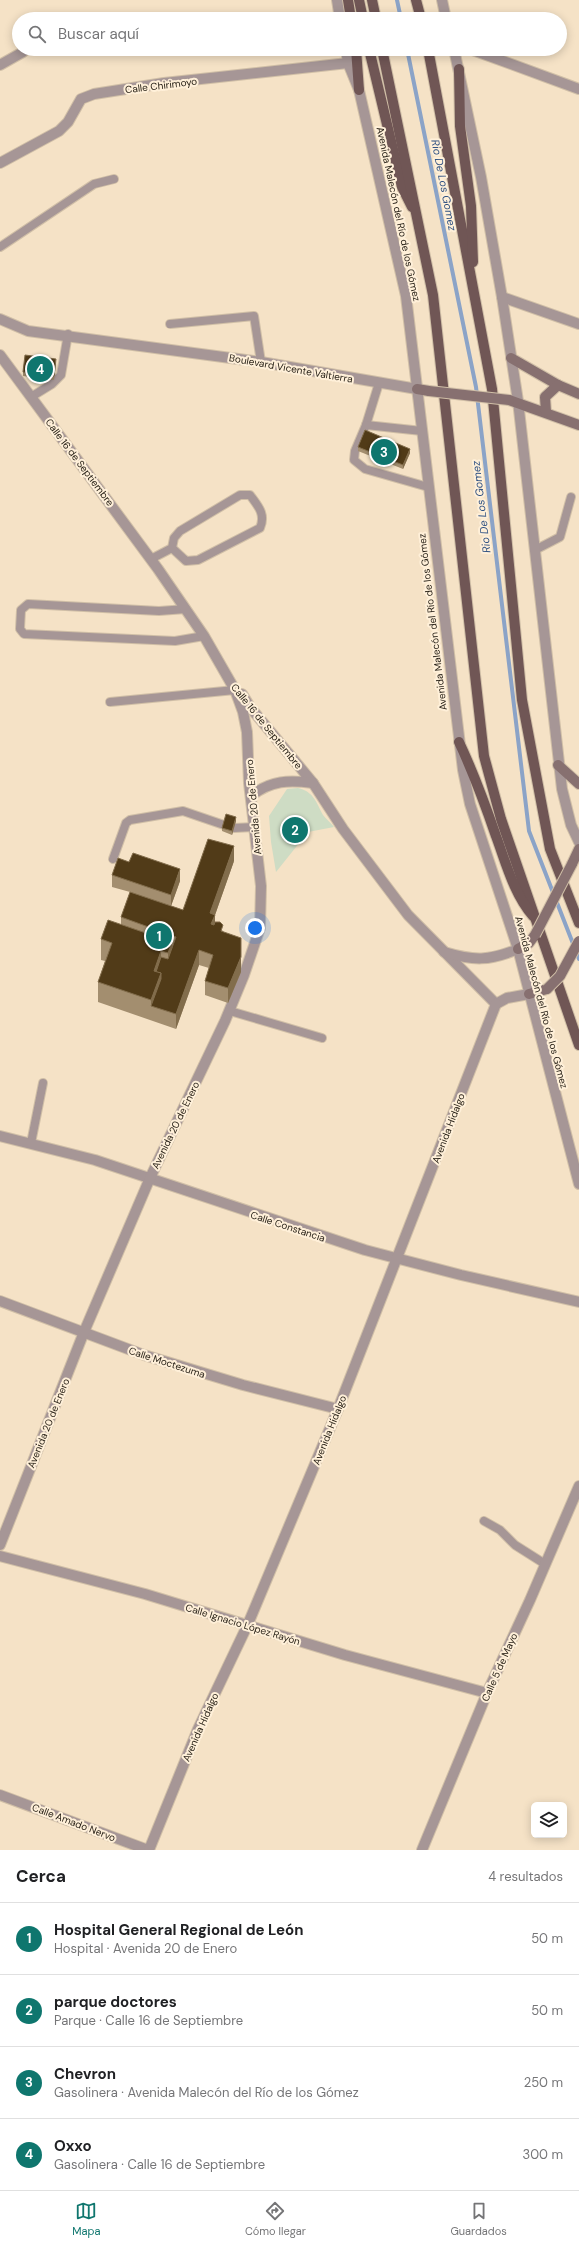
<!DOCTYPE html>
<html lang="es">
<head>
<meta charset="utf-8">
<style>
  :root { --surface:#fff; --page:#f6f6f6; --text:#202124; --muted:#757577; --line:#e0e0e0; --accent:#0f766e }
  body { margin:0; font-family:"DM Sans",sans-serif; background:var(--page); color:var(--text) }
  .controls { position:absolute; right:12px; bottom:12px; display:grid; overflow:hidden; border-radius:6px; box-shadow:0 2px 10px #0003 }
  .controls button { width:36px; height:36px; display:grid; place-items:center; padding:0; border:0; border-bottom:1px solid var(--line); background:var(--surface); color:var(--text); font:20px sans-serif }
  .you { position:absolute; left:255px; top:928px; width:14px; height:14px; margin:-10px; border:3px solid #fff; border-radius:50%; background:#1a73e8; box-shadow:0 0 0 6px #1a73e833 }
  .badge { display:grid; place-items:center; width:26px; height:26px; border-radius:50%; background:var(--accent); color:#fff; font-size:13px; font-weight:700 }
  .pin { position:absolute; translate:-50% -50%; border:2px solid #fff; box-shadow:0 1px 4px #0006 }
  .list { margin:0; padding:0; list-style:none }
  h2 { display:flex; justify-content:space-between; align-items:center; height:52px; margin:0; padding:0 16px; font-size:17px }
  h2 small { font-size:13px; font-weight:400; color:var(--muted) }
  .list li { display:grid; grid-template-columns:26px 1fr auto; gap:12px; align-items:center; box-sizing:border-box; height:72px; padding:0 16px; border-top:1px solid var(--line) }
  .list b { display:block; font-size:15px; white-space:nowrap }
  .list p { margin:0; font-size:13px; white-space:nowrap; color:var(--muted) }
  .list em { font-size:13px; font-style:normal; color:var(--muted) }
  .icon { flex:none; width:22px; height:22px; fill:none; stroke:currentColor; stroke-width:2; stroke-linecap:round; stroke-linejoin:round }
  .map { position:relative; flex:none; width:579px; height:1850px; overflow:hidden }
  .search { position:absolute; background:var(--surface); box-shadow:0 2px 10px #0003; left:12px; right:12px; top:12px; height:44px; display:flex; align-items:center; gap:10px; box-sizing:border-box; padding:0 14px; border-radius:22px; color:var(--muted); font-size:15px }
  .sheet { height:340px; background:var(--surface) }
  nav { display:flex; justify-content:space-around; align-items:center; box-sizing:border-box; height:56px; border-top:1px solid var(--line); background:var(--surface); font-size:11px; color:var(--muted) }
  nav a { display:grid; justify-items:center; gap:2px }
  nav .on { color:var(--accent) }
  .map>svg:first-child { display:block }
  .green { fill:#cedcc4 }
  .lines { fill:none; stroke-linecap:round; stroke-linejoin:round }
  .stream { stroke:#8ba3c7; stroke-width:4 }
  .service-casing { stroke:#d0bfa7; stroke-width:10 }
  .minor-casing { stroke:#d0bfa7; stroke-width:12 }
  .tertiary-casing { stroke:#d0bfa7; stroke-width:12 }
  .secondary-casing { stroke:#d0bfa7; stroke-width:12 }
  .primary-casing { stroke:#d0bfa7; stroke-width:12 }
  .service { stroke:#a69696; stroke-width:8 }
  .minor { stroke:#a69696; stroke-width:10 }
  .tertiary { stroke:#a69696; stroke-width:10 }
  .secondary { stroke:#877070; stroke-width:10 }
  .primary { stroke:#705655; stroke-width:10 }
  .secondary-bridge-casing { stroke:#d0bfa7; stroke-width:12; stroke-linecap:butt }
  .secondary-bridge { stroke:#877070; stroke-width:10 }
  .wall { fill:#a38e6f }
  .shaded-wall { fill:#826d4c }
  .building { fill:#513b18; stroke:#826d4c }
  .labels { text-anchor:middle; stroke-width:4; stroke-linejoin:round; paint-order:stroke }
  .street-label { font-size:10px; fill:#292218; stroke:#fff0d9 }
  .water-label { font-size:11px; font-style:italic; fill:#325383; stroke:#fff0d9 }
</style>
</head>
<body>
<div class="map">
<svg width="579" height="1850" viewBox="0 0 579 1850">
  <rect width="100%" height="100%" fill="#f5e2c6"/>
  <path class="green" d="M 298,788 C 314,792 316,802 323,815 C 326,819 331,823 334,827 L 308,832 L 276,872 L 271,842 L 269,816 L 287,789 Z"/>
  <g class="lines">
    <g class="stream">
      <polyline points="397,0 401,19"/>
      <polyline points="407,49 476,387 529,831 579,959"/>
    </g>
    <defs>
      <g id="service">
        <polyline points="0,247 94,184 114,179"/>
        <polyline points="170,324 254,316 261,362"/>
        <polyline points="379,383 366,425 355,451 354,460 365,469 428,487"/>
        <polyline points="31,397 52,384 61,375 68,334"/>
        <polyline points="366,425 422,431"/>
        <polyline points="535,550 560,537 571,497"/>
        <path d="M 151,559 L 172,548 L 174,538 L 180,531 L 240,495 L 250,495 C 258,506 266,514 260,528 L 198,560 L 186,561 L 172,548"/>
        <polyline points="186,609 159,611 28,604 21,610 20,629 24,634 175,641 204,636"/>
        <polyline points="110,702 235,690"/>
        <polyline points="234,828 254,827"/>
        <polyline points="113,859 126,823 130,820 183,811 224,825"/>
        <polyline points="230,1011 322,1038"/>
        <polyline points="31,1143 43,1083"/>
        <polyline points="484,1521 500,1530 515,1545 545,1564"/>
      </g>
      <g id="minor">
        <polyline points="470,49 579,89"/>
        <polyline points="0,65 23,52"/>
        <polyline points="0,163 59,131 68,122 81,99 94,94 164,83 348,63"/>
        <polyline points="502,297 579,324"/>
        <polyline points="0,1136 95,1160 365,1250 461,1275 579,1302"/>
        <polyline points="0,1301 144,1355 243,1385 338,1409"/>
        <polyline points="0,1556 145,1594 345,1655 487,1693"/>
        <polyline points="0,1795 148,1850"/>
        <polyline points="422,1850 487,1693 530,1600 579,1486"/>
      </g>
      <g id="tertiary">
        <polyline points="337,0 340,19"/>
        <polyline points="442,0 446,19"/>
        <polyline points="346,49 348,63 359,90 406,296 463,770 470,804 518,949 579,1184"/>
        <polyline points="454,49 481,177 502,297 518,401 562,789 571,825 579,842"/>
        <polyline points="0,319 28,331 261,362 417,389"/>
        <polyline points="0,355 158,569 204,636 235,690 243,712 247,732 249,783 261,886 260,928 244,975 225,1021 150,1178 84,1332 0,1545"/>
        <polyline points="242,694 250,707 313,783 343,829 408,915 496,1004"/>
        <path d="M 251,796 C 271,780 289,780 313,783"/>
        <path d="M 444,952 C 474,961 489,961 518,949"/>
        <polyline points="496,1004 507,998 529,994"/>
        <polyline points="149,1850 198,1729 248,1624 338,1409 496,1004"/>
      </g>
      <g id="secondary">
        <polyline points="511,358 558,385 579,394"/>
        <polyline points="417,389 429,391"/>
        <polyline points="509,400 579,425"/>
        <polyline points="546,412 545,397 558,385"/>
        <polyline points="558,765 579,784"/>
        <polyline points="572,864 579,849"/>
        <polyline points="518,949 529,943 535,935"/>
        <polyline points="529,994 547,989"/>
      </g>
      <g id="primary">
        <polyline points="348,0 351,19"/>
        <polyline points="359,0 363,19"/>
        <polyline points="372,0 376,19"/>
        <polyline points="416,0 421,19"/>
        <polyline points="356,49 359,90"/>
        <polyline points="369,49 402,187 412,207"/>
        <polyline points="382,49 433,295 484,756 501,819 579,1045"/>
        <polyline points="428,49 492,389 522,700 550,849 579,923"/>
        <polyline points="459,69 460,126 471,206 473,262"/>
        <path d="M 459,742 C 473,772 485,804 496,836 C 506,863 514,894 533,916"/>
      </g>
    </defs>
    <use href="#service" class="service-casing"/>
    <use href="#minor" class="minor-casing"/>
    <use href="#tertiary" class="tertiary-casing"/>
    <use href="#secondary" class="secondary-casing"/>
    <use href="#primary" class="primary-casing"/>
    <use href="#service" class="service"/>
    <use href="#minor" class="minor"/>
    <use href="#tertiary" class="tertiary"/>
    <use href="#secondary" class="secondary"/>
    <use href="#primary" class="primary"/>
    <defs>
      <g id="secondary-bridge">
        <polyline points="429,391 509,400"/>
        <polyline points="535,935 572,864"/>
        <polyline points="547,989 560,976 579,941"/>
      </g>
    </defs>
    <use href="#secondary-bridge" class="secondary-bridge-casing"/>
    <use href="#secondary-bridge" class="secondary-bridge"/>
  </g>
  <g class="wall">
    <polygon points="56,363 54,380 23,376 23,372"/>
    <polygon points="358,447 410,453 403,469 358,451"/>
    <polygon points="236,821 232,835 222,831 222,828"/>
    <polygon points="234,861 215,915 215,924 223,931 241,972 228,1003 205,995 205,981 209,968 199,965 176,1029 98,1002 98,982 105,961 101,960 101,939 121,925 121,917 130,892 112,887 112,875 180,881 171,906 183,910"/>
  </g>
  <g class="shaded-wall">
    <polygon points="410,449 410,453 403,469 403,465"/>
    <polygon points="236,817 236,821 232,835 232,831"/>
    <polygon points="234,846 234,861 215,915 215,929 211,939 210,913"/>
    <polygon points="180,869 180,881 171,906 171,895"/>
    <polygon points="172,942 172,963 168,974 168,953"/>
    <polygon points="199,950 199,965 176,1029 176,1014"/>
    <polygon points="161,951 161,971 159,979 154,971"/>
    <polygon points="241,957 241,972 228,1003 228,988"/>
    <polygon points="161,973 161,994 151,1006 151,1000"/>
  </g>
  <g class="building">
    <polygon points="25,355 56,359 54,376 23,372"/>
    <polygon points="365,430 410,449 403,465 358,447"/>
    <polygon points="226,814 236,817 232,831 222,828"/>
    <polygon points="208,839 234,846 210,913 215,915 211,924 214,925 215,922 220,922 223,925 221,931 241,938 241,957 228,988 205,981 213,955 199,950 176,1014 151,1006 161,979 161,973 156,972 161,957 168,959 176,937 121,917 130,892 183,910"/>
    <polygon points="133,853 180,869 171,895 112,875 118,858 129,862"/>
    <polygon points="108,920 172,942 168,953 161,951 154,971 161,973 151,1000 98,982 112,943 101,939"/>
  </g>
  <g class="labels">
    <g class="street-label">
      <text transform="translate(161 85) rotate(-7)" y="4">Calle Chirimoyo</text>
      <text transform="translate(399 214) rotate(78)" y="4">Avenida Malecón del Río de los Gómez</text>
      <text transform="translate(291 368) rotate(10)" y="4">Boulevard Vicente Valtierra</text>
      <text transform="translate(80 462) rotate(53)" y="4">Calle 16 de Septiembre</text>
      <text transform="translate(432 622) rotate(-97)" y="4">Avenida Malecón del Río de los Gómez</text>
      <text transform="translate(267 726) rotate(51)" y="4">Calle 16 de Septiembre</text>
      <text transform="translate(253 807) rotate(-95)" y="4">Avenida 20 de Enero</text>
      <text transform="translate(542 1002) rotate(75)" y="4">Avenida Malecón del Río de los Gómez</text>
      <text transform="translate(175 1125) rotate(-64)" y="4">Avenida 20 de Enero</text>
      <text transform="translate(448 1128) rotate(-69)" y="4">Avenida Hidalgo</text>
      <text transform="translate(288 1226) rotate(18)" y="4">Calle Constancia</text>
      <text transform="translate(167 1362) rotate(18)" y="4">Calle Moctezuma</text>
      <text transform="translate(48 1423) rotate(-68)" y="4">Avenida 20 de Enero</text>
      <text transform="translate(329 1430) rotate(-68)" y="4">Avenida Hidalgo</text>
      <text transform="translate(243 1624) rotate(17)" y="4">Calle Ignacio López Rayón</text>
      <text transform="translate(499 1667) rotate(-66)" y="4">Calle 5 de Mayo</text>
      <text transform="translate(200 1727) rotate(-66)" y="4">Avenida Hidalgo</text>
      <text transform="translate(74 1822) rotate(21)" y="4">Calle Amado Nervo</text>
    </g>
    <g class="water-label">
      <text transform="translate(444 185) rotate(79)" y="4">Rio De Los Gomez</text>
      <text transform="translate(481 507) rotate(-97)" y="4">Rio De Los Gomez</text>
    </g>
  </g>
</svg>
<div class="controls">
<button><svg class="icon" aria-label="layers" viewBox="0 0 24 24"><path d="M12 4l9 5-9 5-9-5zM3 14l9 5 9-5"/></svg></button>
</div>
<div class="you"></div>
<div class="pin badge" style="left:159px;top:936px">1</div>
<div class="pin badge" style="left:295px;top:830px">2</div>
<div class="pin badge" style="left:384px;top:452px">3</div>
<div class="pin badge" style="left:40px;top:369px">4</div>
<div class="search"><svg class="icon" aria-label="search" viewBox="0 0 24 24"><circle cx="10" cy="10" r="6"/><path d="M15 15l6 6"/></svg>Buscar aquí</div>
</div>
<section class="sheet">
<h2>Cerca<small>4 resultados</small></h2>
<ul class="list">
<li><span class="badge">1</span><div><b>Hospital General Regional de León</b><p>Hospital · Avenida 20 de Enero</p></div><em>50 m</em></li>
<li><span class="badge">2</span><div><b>parque doctores</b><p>Parque · Calle 16 de Septiembre</p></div><em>50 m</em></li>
<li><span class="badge">3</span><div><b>Chevron</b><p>Gasolinera · Avenida Malecón del Río de los Gómez</p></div><em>250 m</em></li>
<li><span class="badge">4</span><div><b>Oxxo</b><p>Gasolinera · Calle 16 de Septiembre</p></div><em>300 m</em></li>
</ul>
</section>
<nav>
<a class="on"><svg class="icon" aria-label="map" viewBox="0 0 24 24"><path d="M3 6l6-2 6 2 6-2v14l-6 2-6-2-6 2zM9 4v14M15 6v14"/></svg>Mapa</a>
<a><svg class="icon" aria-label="directions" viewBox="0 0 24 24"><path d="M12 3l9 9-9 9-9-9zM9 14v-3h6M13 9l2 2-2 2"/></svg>Cómo llegar</a>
<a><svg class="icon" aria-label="saved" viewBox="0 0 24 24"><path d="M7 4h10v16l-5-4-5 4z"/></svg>Guardados</a>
</nav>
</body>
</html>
